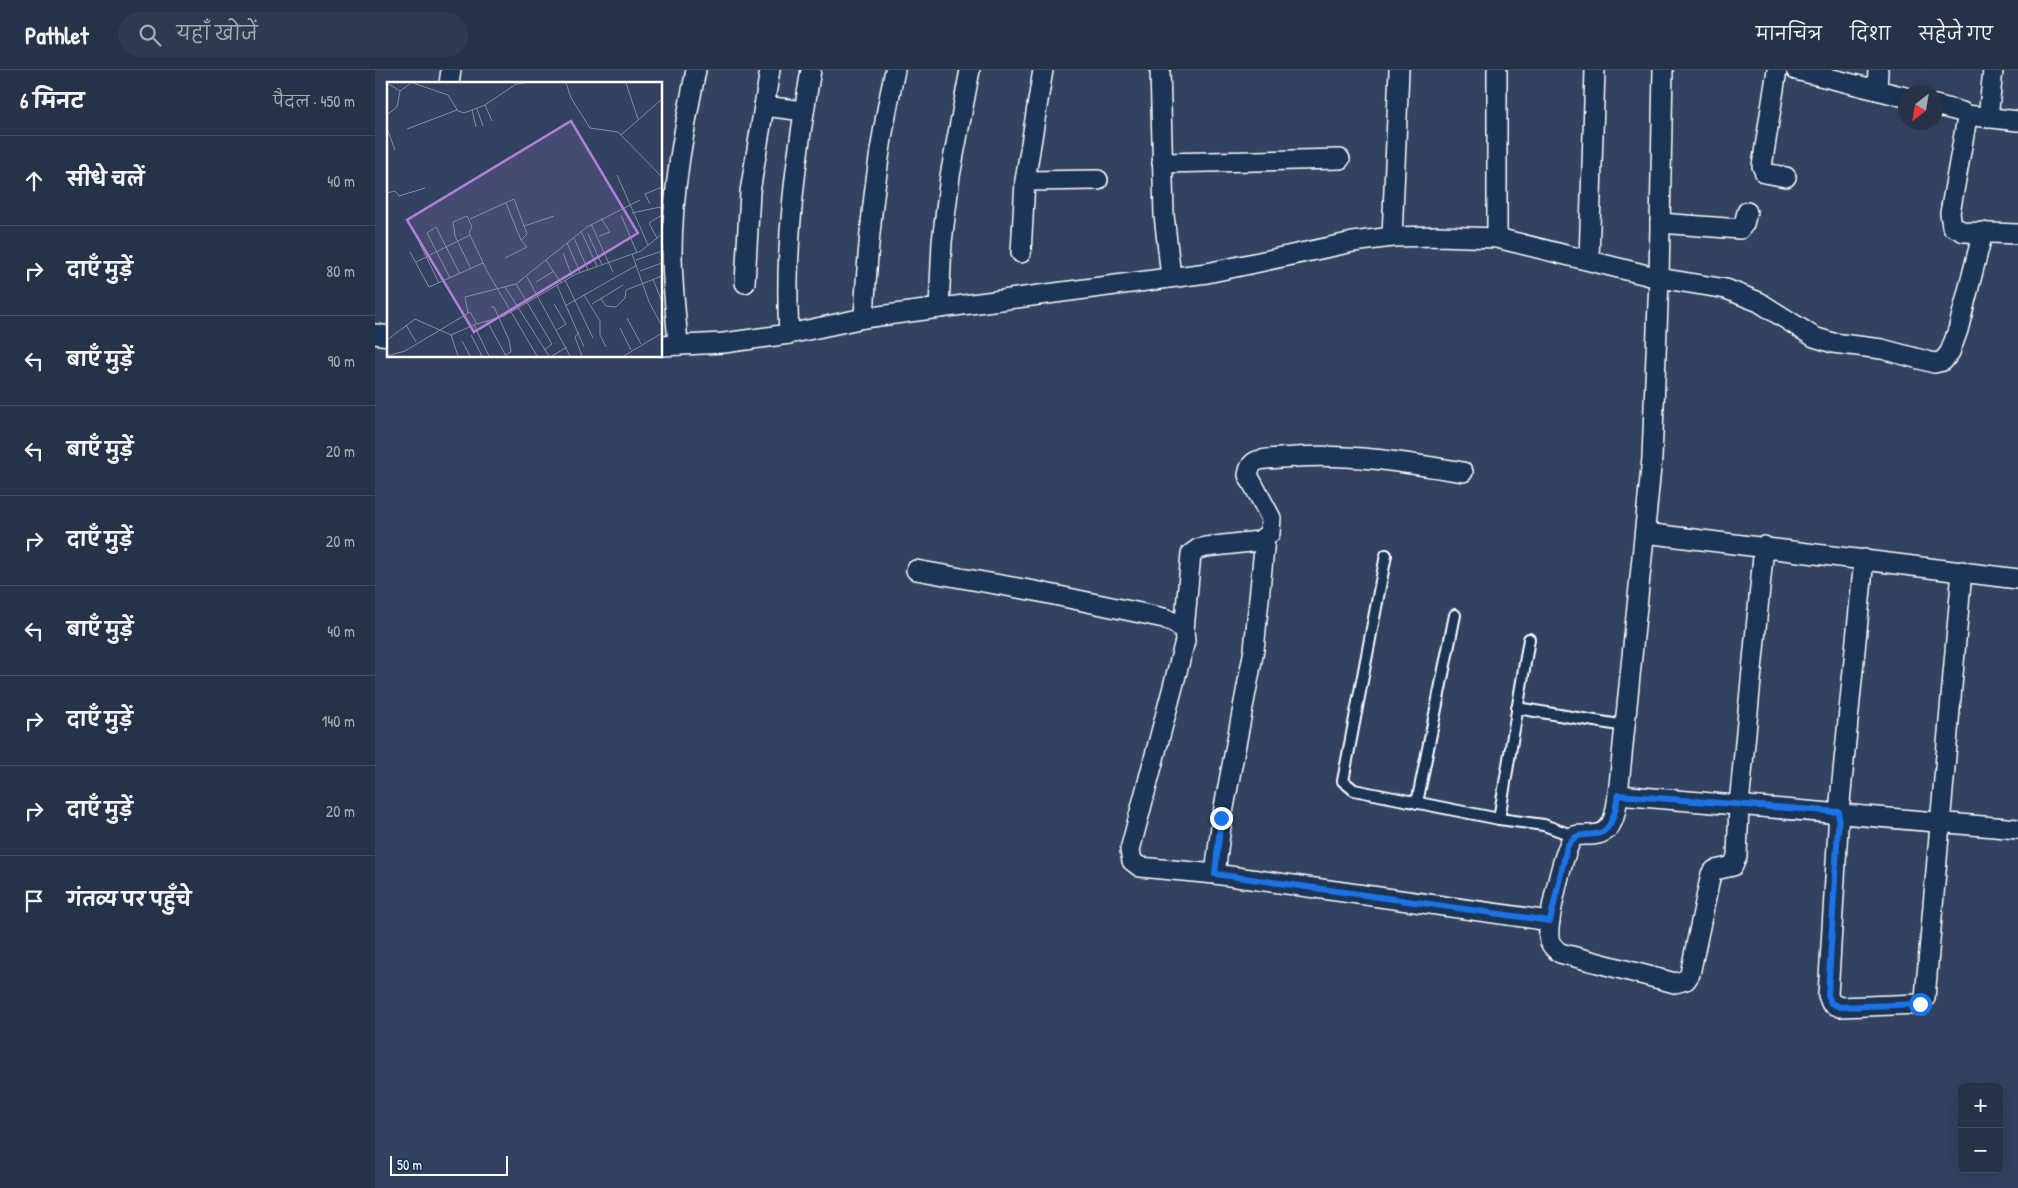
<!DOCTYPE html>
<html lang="hi">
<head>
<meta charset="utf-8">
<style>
  :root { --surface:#263248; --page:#2e3a4f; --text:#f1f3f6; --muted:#a4aab4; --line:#424d60 }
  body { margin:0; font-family:"Patrick Hand","Playpen Sans Deva",sans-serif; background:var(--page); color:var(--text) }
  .controls { position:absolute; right:15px; bottom:15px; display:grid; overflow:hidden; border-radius:8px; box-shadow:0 5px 20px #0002 }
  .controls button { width:45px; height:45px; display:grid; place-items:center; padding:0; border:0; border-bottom:1px solid var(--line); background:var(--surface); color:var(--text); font:25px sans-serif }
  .compass { position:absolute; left:1523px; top:15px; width:45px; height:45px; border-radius:50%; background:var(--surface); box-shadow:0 5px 20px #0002; rotate:211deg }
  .scale { position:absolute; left:15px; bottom:12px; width:118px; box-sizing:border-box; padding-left:5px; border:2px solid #fff; border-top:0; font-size:14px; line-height:18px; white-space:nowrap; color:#fff; -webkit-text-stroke:4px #1d3557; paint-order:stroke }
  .stop { position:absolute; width:15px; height:15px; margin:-11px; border:4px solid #1a73e8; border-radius:50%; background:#fff }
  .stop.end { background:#1a73e8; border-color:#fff; box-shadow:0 1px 5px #0008 }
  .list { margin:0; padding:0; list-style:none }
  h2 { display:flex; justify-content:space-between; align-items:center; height:65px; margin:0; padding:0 20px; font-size:21px }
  h2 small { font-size:16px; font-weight:400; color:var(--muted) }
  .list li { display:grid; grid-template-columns:32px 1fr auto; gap:15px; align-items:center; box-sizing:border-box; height:90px; padding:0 20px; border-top:1px solid var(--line) }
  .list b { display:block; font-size:19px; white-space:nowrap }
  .list em { font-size:16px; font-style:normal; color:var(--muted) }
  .icon { flex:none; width:28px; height:28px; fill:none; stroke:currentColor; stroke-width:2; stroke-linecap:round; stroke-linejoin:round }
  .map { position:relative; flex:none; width:1643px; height:1118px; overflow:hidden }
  header { display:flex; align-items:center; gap:30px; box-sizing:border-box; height:70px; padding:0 25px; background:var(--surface); border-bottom:1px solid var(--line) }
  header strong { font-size:24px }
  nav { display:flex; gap:28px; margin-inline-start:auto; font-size:18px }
  .search { width:350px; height:45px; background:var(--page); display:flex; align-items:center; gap:12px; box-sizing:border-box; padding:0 18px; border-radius:28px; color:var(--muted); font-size:19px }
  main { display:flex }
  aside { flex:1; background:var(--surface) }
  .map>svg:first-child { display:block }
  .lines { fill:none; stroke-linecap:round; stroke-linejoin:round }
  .lane-casing { stroke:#fff; stroke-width:14 }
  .street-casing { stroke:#fff; stroke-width:22 }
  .lane { stroke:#1d3557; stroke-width:10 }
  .street { stroke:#1d3557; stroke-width:19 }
  .route { stroke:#1a73e8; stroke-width:6 }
  .inset-road { fill:none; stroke:#858ea0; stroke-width:1 }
  .view { fill:#b080d9; fill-opacity:0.15; stroke:#b080d9; stroke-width:2.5 }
  .inset-edge { fill:none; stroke:#fff; stroke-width:2.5 }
</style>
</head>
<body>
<header>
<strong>Pathlet</strong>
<div class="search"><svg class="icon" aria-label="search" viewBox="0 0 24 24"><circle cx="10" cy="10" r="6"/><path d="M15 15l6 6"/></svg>यहाँ खोजें</div>
<nav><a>मानचित्र</a><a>दिशा</a><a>सहेजे गए</a></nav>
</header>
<main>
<aside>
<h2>6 मिनट<small>पैदल · 450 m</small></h2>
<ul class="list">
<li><svg class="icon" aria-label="ahead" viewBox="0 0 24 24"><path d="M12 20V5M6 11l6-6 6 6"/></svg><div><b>सीधे चलें</b></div><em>40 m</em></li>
<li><svg class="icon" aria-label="right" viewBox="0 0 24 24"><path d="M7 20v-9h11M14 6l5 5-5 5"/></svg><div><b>दाएँ मुड़ें</b></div><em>80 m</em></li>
<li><svg class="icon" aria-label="left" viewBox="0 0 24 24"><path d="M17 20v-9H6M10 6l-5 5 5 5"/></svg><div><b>बाएँ मुड़ें</b></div><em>90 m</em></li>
<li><svg class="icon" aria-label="left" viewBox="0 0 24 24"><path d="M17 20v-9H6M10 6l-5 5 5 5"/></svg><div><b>बाएँ मुड़ें</b></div><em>20 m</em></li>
<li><svg class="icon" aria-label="right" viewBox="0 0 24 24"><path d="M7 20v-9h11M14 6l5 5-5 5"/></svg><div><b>दाएँ मुड़ें</b></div><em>20 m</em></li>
<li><svg class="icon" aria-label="left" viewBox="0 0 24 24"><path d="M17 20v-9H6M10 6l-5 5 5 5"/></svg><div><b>बाएँ मुड़ें</b></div><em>40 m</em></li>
<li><svg class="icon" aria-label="right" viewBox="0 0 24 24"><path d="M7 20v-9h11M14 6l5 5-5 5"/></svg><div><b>दाएँ मुड़ें</b></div><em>140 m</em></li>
<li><svg class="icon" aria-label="right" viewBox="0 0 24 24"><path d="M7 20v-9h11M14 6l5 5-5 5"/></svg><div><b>दाएँ मुड़ें</b></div><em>20 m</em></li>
<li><svg class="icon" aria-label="arrive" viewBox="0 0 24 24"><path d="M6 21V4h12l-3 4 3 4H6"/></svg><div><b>गंतव्य पर पहुँचे</b></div></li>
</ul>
</aside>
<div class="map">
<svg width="1643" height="1118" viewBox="0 0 1643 1118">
  <rect width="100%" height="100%" fill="#334260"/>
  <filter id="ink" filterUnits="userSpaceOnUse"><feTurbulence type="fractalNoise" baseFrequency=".02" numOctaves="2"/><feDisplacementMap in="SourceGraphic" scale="10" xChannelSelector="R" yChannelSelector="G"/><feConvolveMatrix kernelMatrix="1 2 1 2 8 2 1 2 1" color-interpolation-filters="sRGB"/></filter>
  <g filter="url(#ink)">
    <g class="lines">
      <defs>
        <g id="lane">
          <polyline points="1011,485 968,711 979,720 1124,749 1169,755 1199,766"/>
          <polyline points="1142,638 1250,656"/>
          <polyline points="1042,733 1080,545"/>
          <polyline points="1124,749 1154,569"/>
        </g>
        <g id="street">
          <polyline points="785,0 789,145 796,207"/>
          <path d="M 1288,0 L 1284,208 L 1277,388 L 1243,725 C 1241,739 1240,760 1223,764 C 1215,766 1207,764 1199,766 C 1189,776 1172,852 1174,868 C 1175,875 1180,879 1185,883 L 1300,913 L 1311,910 L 1315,904 L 1336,804 L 1340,800 L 1358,796 L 1362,786 L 1364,735 L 1389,476"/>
          <polyline points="1402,0 1387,96 1390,103 1411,107"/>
          <polyline points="1421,0 1530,27"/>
          <polyline points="74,14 76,0"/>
          <polyline points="1502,20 1503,0"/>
          <polyline points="1560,35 1587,42 1592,48 1575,143 1577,156 1589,162 1643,164"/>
          <polyline points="389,36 429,41"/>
          <polyline points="1591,45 1643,51"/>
          <polyline points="1613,48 1618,0"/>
          <polyline points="787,93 965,89"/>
          <polyline points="650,111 723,110"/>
          <polyline points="1285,153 1365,159 1369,154 1372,142"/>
          <polyline points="1017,167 1024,0"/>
          <polyline points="1122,168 1122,0"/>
          <polyline points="646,183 650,111 668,0"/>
          <polyline points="1214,190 1220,0"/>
          <polyline points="370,213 375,122 395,0"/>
          <polyline points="564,238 567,172 575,106 595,0"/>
          <path d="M 489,248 C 493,164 502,82 520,0"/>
          <polyline points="0,264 14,266"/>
          <path d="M 414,264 C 409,176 421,87 436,0"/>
          <path d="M 303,275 C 301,244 297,214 297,183 C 297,121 309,60 321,0"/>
          <polyline points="286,276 349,273 414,264 489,248 832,203 978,172 1017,167 1063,166 1122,168 1284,208 1351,219 1384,232 1439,267 1458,273 1507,279 1559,293 1568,291 1575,282 1583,260 1608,162"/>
          <polyline points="1270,463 1643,509"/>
          <polyline points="1489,489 1464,742 1453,925 1456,933 1465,937 1545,934 1550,928 1587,501"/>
          <polyline points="541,500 660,521 789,548 800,553 809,560 810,571 755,780 757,791 765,797 840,804 1175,851"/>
          <path d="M 809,560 L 816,484 L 823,479 L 831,477 L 884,471 L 895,463 L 896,448 L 873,405 C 874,400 875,395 880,392 C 886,388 899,389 906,388 C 968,382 1028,392 1088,402"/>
          <polyline points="1243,725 1643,759"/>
          <polyline points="840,804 847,748 879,580 890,468"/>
        </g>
      </defs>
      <use href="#lane" class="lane-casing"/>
      <use href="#street" class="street-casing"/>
      <use href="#lane" class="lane"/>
      <use href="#street" class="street"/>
    </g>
  </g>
  <g class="lines" filter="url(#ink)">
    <path class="route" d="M 846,748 L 840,804 L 1175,851 L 1192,777 C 1208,747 1234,790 1243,725 L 1464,742 L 1453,925 L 1456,933 L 1465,937 L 1545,934"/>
  </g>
  <g transform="translate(12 12)">
    <rect width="275" height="275" fill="#334260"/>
    <path class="inset-road" d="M 0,1 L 13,9 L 24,1M 26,1 L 61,13 L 71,29 L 77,31 L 98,23 L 129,2 L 138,1M 179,1 L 184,16 L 203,46 L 231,50 L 275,95M 239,1 L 251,37M 98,23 L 105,39M 90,27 L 96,44M 85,28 L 89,45M 0,33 L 10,25 L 13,9M 0,46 L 8,68M 20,47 L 70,28M 234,53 L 275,17M 230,93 L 261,163M 0,111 L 8,109 L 12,114 L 38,106M 119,121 L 134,158M 263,122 L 258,112 L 275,105M 245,131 L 273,125 L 275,128M 234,133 L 250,171M 83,137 L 127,117 L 137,144 L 167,134M 204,142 L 226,190M 194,149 L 210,184M 201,152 L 215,183M 212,154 L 223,150 L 214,136M 187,156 L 201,188M 270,156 L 262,141 L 275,133M 180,161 L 193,190M 33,162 L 52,201M 23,170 L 42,205 L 96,181M 176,171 L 185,194M 245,172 L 262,220 L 275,244M 118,176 L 140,165 L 134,158 L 140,152 L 137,144M 159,178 L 174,201M 249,178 L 275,169M 29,180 L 83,153M 84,187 L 68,154 L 66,140 L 80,134 L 85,145 L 82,151 L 100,189 L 150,274M 253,189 L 275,181M 140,195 L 183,274M 63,196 L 40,151 L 49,145 L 73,192M 266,197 L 275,220M 178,198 L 206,256M 149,200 L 167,189M 129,202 L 165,262 L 157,268M 170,203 L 197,265M 118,205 L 162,274M 197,213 L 213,239 L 213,253 L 219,265M 214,217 L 219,224 L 229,225 L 238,216 L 239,208 L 275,194M 167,222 L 179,242 L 170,248M 205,222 L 236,203M 178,224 L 250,183M 104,225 L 107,225 L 122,258 L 124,270 L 118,273M 81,231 L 78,215 L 129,202 L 200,145 L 253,118M 240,236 L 254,262M 100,239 L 119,274M 19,243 L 29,260M 87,243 L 102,274M 233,246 L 244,268M 192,250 L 188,255 L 195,274M 64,253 L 71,274M 84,253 L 95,274M 0,258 L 28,237 L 64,253 L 89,242M 75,259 L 83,274M 0,274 L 18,269 L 83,230 L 90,242 L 117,234 L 189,192 L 254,169 L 275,152M 165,274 L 180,265M 237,274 L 275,251"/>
    <path class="view" d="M 184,39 L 251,151 L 87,250 L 20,138 Z"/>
    <rect width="275" height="275" class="inset-edge"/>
  </g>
</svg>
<div class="controls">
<button>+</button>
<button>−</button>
</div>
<svg class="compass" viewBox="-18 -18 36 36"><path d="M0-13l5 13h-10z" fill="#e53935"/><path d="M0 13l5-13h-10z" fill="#a4aab4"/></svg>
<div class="scale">50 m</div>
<div class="stop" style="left:1545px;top:934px"></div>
<div class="stop end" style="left:846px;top:748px"></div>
</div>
</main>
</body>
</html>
